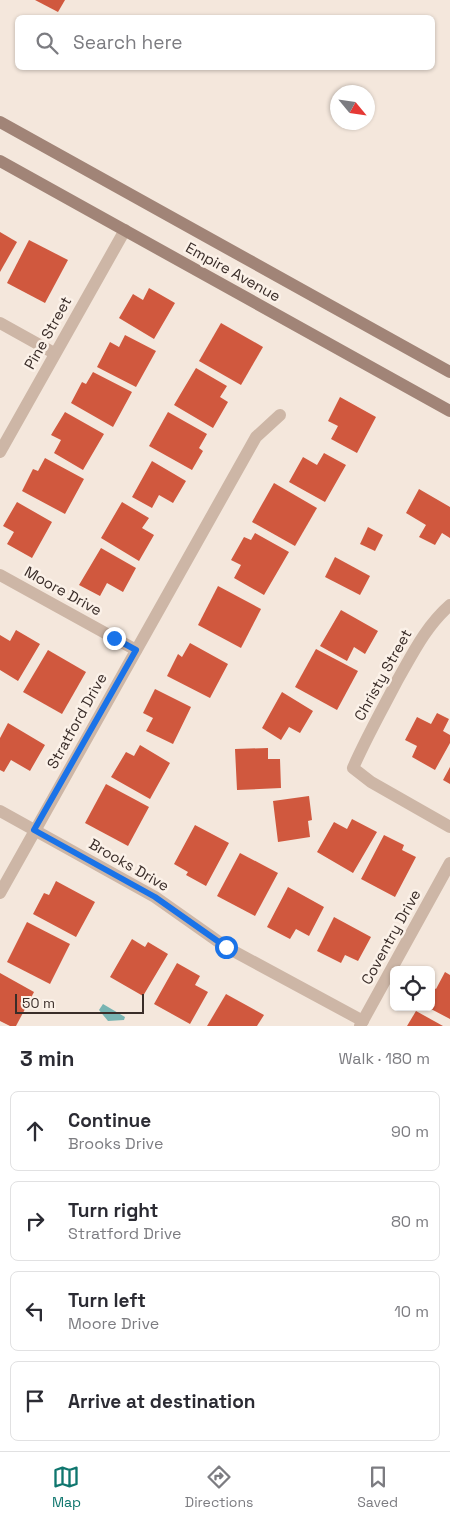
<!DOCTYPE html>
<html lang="en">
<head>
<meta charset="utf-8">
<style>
  :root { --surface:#fff; --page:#f7f7f7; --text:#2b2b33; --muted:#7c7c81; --line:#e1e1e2; --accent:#0f766e }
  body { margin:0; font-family:"Space Grotesk",sans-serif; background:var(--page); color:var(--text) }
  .controls { position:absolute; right:15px; bottom:15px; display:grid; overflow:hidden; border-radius:8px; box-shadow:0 1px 4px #0004 }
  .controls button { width:45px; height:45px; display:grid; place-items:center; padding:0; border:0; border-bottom:1px solid var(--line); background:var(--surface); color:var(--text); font:25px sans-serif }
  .compass { position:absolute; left:330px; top:85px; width:45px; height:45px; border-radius:50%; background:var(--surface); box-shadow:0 1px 4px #0004; rotate:119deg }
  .scale { position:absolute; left:15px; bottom:12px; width:129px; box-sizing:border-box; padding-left:5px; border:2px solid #392c28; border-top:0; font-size:14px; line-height:18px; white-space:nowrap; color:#392c28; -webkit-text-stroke:4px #fbf1e8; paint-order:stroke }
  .stop { position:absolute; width:15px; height:15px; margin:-11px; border:4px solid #1a73e8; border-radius:50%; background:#fff }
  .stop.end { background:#1a73e8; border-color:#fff; box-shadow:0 1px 5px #0008 }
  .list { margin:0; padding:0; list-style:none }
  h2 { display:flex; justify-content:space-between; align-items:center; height:65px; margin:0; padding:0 20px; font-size:21px }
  h2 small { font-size:16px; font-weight:400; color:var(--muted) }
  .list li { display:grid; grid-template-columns:32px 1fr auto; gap:15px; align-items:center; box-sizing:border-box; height:80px; margin:0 10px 10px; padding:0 10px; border:1px solid var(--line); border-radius:8px }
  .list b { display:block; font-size:19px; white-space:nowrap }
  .list p { margin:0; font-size:16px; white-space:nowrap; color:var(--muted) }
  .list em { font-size:16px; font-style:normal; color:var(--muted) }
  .icon { flex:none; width:28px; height:28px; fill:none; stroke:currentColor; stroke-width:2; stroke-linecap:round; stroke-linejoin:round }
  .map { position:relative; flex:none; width:450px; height:1026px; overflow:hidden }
  .search { position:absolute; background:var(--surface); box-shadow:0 1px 4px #0004; left:15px; right:15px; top:15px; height:55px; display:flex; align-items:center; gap:12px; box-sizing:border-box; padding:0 18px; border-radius:8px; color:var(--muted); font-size:19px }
  .sheet { height:425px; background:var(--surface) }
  nav { display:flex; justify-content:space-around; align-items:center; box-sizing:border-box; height:70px; border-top:1px solid var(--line); background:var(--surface); font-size:14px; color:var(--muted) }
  nav a { display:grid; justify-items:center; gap:2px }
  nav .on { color:var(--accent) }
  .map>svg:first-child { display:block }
  .water { fill:#78b4b2 }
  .building { fill:#d0583e }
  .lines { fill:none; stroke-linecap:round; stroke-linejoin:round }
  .street { stroke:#cdb6a6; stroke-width:12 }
  .secondary { stroke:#a18477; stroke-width:12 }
  .route { stroke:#1a73e8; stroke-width:6 }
  .labels { text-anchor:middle; stroke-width:5; stroke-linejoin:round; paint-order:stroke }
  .street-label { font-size:15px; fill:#392c28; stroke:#fbf1e8 }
</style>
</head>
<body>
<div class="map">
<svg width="450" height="1026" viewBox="0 0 450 1026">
  <rect width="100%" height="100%" fill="#f4e7dc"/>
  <polygon class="water" points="103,1004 125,1017 124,1020 108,1021 99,1010"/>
  <g class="building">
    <polygon points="35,0 65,0 58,12"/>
    <polygon points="0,232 17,242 0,272"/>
    <polygon points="29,240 68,260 45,303 7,283"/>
    <polygon points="149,288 175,303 154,339 119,318 133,294 143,300"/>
    <polygon points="221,323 263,347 241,385 199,361"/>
    <polygon points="125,335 156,351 136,387 97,367 110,342 119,347"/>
    <polygon points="196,368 227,386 220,397 228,402 213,428 174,405"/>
    <polygon points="93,372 132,392 113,427 71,403 82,382 86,384"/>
    <polygon points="340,397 376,417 357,453 331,439 338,426 328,421"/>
    <polygon points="65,412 104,434 83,470 54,453 61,440 51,435"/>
    <polygon points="168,412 207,434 199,448 203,451 192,470 149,446"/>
    <polygon points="324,453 346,465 325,502 289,482 303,457 317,465"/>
    <polygon points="45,458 84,479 65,514 22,491 33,469 38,471"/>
    <polygon points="152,461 186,481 173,503 159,495 152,508 132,497"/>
    <polygon points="274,483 317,508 295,546 252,522"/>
    <polygon points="419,489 450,507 450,538 442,533 435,545 419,537 426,525 406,513"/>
    <polygon points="17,502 52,522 32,558 7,544 14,532 3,526"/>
    <polygon points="122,502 149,518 142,528 154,535 139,561 101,538"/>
    <polygon points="368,527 383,535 375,551 360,544"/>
    <polygon points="255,533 289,552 264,595 234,578 241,565 231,560 244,537 251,540"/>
    <polygon points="101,548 136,568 123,592 107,583 100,596 79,585"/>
    <polygon points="335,557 370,576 360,595 325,577"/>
    <polygon points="218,586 261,609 241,648 198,625"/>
    <polygon points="341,610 378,631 365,654 354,647 347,661 320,646"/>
    <polygon points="16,630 40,644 18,681 0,670 0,635 10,641"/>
    <polygon points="190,643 228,664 210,698 167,676 178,654 182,657"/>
    <polygon points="316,649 358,671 337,710 295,687"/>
    <polygon points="48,650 86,672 62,714 23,692"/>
    <polygon points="155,689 191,707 173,744 146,731 153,718 143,713"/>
    <polygon points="282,692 313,711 300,733 289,727 281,740 262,728"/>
    <polygon points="437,713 449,719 443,731 450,735 450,743 435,770 412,757 417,746 405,740 417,717 431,724"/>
    <polygon points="8,723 45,745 30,771 11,760 4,772 0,770 0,738"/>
    <polygon points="140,745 170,763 150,799 111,777 126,752 134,756"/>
    <polygon points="268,748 268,759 280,759 281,788 237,790 235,749"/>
    <polygon points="450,767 450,784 443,780"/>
    <polygon points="106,784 149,807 128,846 85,823"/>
    <polygon points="309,796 312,820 308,821 310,837 278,842 273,801"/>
    <polygon points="352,819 377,832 353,873 317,852 334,822 347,829"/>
    <polygon points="195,825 229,843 206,886 186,875 188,872 174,864"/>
    <polygon points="384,835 404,845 402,850 416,857 395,897 361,879"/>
    <polygon points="240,853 278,873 255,916 217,896"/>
    <polygon points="56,881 95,902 76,937 33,914 44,893 49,895"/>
    <polygon points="288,887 324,907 309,936 296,929 290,939 267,927"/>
    <polygon points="334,917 371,937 358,961 345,955 341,963 317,951"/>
    <polygon points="27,922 70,944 50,984 7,962"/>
    <polygon points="132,939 145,947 148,942 168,954 143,996 110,977"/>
    <polygon points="177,963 200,976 195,985 208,992 190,1024 154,1004"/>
    <polygon points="445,972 450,975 450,1019 431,1009 431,986 436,989"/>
    <polygon points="0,973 34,992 16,1026 10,1026 0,1021"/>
    <polygon points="226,994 264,1015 257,1026 207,1026"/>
    <polygon points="416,1011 443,1026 407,1026"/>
  </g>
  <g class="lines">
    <g class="street">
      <polyline points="0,323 54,353"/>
      <polyline points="0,452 125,230"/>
      <polyline points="0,575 136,650"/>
      <path d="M 450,605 C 426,626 413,653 397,681 C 382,710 366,738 353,768 L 371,782 L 450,827"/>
      <polyline points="0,811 155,897 226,947 363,1021"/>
      <polyline points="0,893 256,437 280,415"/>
      <polyline points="360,1026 450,863"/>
    </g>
    <g class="secondary">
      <polyline points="0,122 450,372"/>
      <polyline points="0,161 450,411"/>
    </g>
  </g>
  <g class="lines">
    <polyline class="route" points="114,638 136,650 34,830 155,897 226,947"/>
  </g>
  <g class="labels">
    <g class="street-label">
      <text transform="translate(233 272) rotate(29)" y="5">Empire Avenue</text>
      <text transform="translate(48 333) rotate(-61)" y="5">Pine Street</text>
      <text transform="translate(63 591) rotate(29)" y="5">Moore Drive</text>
      <text transform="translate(383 675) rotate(-61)" y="5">Christy Street</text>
      <text transform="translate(77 721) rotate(-61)" y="5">Stratford Drive</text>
      <text transform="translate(129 865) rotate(30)" y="5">Brooks Drive</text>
      <text transform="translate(391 937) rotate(-61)" y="5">Coventry Drive</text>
    </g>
  </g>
</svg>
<div class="controls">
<button><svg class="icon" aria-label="locate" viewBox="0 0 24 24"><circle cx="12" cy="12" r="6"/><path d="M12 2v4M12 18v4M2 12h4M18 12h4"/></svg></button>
</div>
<svg class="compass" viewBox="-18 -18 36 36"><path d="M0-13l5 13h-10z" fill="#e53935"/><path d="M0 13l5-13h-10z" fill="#7c7c81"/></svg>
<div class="scale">50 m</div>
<div class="stop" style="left:226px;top:947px"></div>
<div class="stop end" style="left:114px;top:638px"></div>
<div class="search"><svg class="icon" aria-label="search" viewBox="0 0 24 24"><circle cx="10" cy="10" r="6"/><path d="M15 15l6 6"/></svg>Search here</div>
</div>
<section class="sheet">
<h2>3 min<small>Walk · 180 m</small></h2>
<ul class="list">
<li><svg class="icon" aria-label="ahead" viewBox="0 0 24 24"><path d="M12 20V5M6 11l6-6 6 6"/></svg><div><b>Continue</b><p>Brooks Drive</p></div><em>90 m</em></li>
<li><svg class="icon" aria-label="right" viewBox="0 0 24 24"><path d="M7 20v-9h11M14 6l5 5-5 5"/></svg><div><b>Turn right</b><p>Stratford Drive</p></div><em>80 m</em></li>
<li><svg class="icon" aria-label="left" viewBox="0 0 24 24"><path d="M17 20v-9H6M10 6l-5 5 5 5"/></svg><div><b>Turn left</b><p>Moore Drive</p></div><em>10 m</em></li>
<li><svg class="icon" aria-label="arrive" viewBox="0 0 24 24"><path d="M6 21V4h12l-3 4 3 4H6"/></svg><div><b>Arrive at destination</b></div></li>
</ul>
</section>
<nav>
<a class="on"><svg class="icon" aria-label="map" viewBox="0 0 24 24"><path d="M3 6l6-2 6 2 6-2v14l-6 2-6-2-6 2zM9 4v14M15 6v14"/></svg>Map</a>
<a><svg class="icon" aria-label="directions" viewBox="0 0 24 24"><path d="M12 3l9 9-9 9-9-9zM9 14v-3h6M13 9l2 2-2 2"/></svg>Directions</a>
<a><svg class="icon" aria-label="saved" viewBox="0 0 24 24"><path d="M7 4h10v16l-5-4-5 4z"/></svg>Saved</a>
</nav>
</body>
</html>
